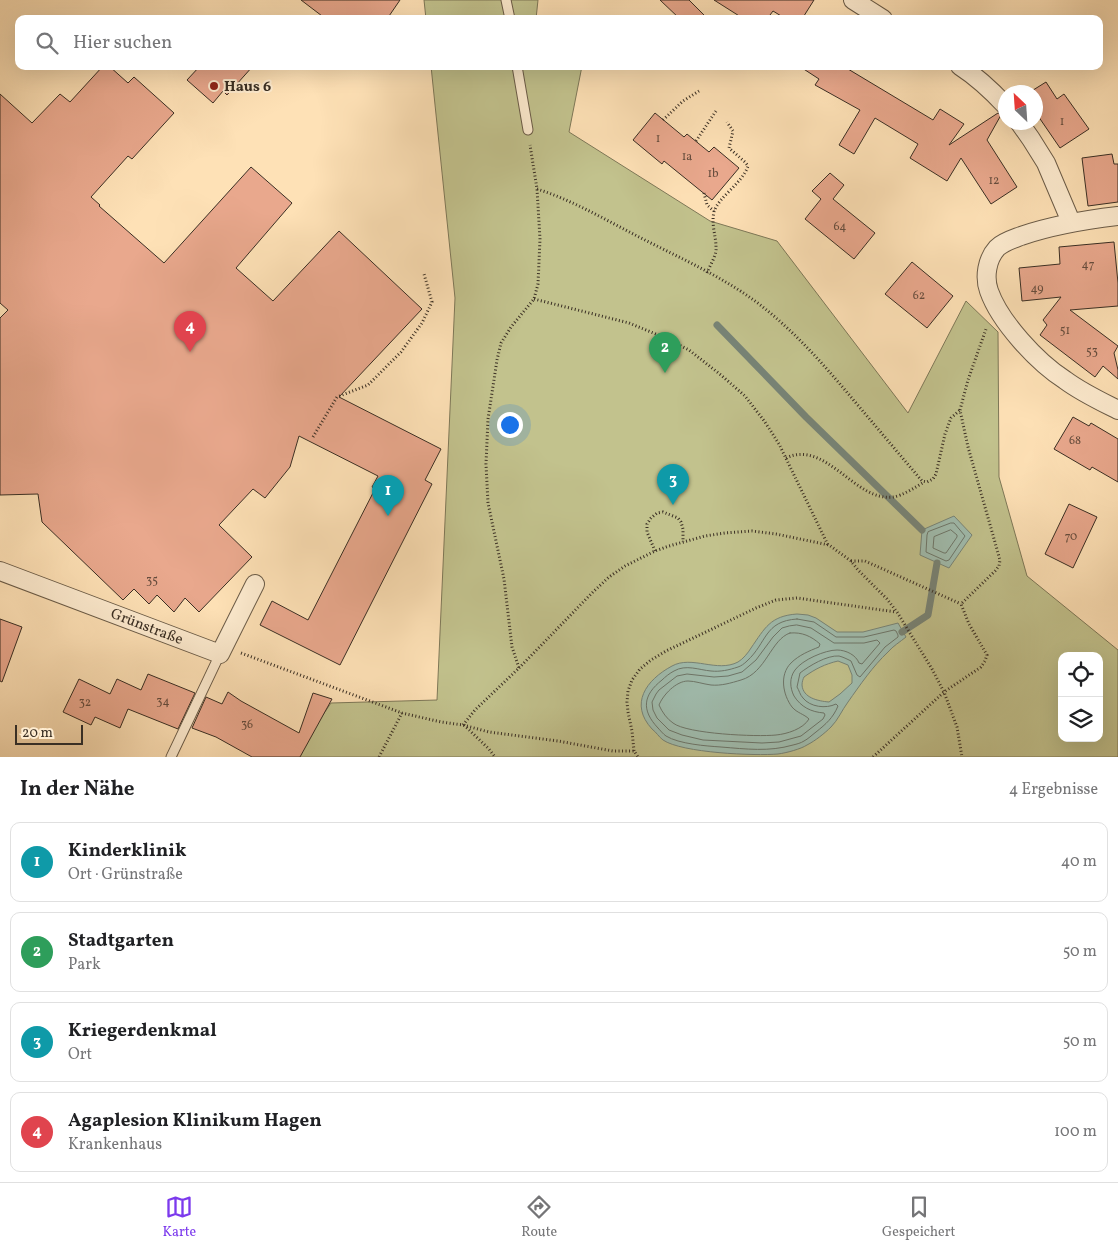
<!DOCTYPE html>
<html lang="de">
<head>
<meta charset="utf-8">
<style>
  :root { --surface:#fff; --page:#f2f2f2; --text:#202124; --muted:#757577; --line:#e0e0e0; --accent:#7c3aed }
  body { margin:0; font-family:Vollkorn,serif; background:var(--page); color:var(--text) }
  .controls { position:absolute; right:15px; bottom:15px; display:grid; overflow:hidden; border-radius:10px; box-shadow:0 5px 20px #0002 }
  .controls button { width:45px; height:45px; display:grid; place-items:center; padding:0; border:0; border-bottom:1px solid var(--line); background:var(--surface); color:var(--text); font:25px sans-serif }
  .compass { position:absolute; left:998px; top:85px; width:45px; height:45px; border-radius:50%; background:var(--surface); box-shadow:0 5px 20px #0002; rotate:335deg }
  .scale { position:absolute; left:15px; bottom:12px; width:68px; box-sizing:border-box; padding-left:5px; border:2px solid #3a2f24; border-top:0; font-size:14px; line-height:18px; white-space:nowrap; color:#3a2f24; -webkit-text-stroke:4px #feecd0; paint-order:stroke }
  .you { position:absolute; left:509px; top:424px; width:18px; height:18px; margin:-12px; border:4px solid #fff; border-radius:50%; background:#1a73e8; box-shadow:0 0 0 8px #1a73e833 }
  .badge { display:grid; place-items:center; width:32px; height:32px; border-radius:50%; background:var(--accent); color:#fff; font-size:16px; font-weight:700 }
  .pin { position:absolute; translate:-50% -41px; filter:drop-shadow(0 1px 2px #0008) }
  .pin::after { content:''; position:absolute; top:26px; width:18px; height:15px; background:inherit; clip-path:polygon(0 0,100% 0,50% 100%) }
  .list { margin:0; padding:0; list-style:none }
  h2 { display:flex; justify-content:space-between; align-items:center; height:65px; margin:0; padding:0 20px; font-size:21px }
  h2 small { font-size:16px; font-weight:400; color:var(--muted) }
  .list li { display:grid; grid-template-columns:32px 1fr auto; gap:15px; align-items:center; box-sizing:border-box; height:80px; margin:0 10px 10px; padding:0 10px; border:1px solid var(--line); border-radius:10px }
  .list b { display:block; font-size:19px; white-space:nowrap }
  .list p { margin:0; font-size:16px; white-space:nowrap; color:var(--muted) }
  .list em { font-size:16px; font-style:normal; color:var(--muted) }
  .icon { flex:none; width:28px; height:28px; fill:none; stroke:currentColor; stroke-width:2; stroke-linecap:round; stroke-linejoin:round }
  .map { position:relative; flex:none; width:1118px; height:757px; overflow:hidden }
  .search { position:absolute; background:var(--surface); box-shadow:0 5px 20px #0002; left:15px; right:15px; top:15px; height:55px; display:flex; align-items:center; gap:12px; box-sizing:border-box; padding:0 18px; border-radius:10px; color:var(--muted); font-size:19px }
  .sheet { height:425px; background:var(--surface) }
  nav { display:flex; justify-content:space-around; align-items:center; box-sizing:border-box; height:70px; border-top:1px solid var(--line); background:var(--surface); font-size:14px; color:var(--muted) }
  nav a { display:grid; justify-items:center; gap:2px }
  nav .on { color:var(--accent) }
  .map>svg:first-child { display:block }
  .green { fill:#c2c28d; stroke:#7e7858; fill-rule:evenodd }
  .water { fill:#a0bdaf; stroke:#778477; fill-rule:evenodd }
  .lines { fill:none; stroke-linecap:round; stroke-linejoin:round }
  .shore { stroke:#6d766a; stroke-width:1 }
  .stream { stroke:#778477; stroke-width:7 }
  .building { fill:#e9a88d; stroke:#3a2f24 }
  .service-casing { stroke:#6b5c48; stroke-width:11 }
  .minor-casing { stroke:#6b5c48; stroke-width:20 }
  .path { stroke:#3a2f24; stroke-width:3; stroke-dasharray:1 2.5; stroke-linecap:butt }
  .service { stroke:#feecd0; stroke-width:9 }
  .minor { stroke:#feecd0; stroke-width:18 }
  .poi-dot { fill:#8f2418; stroke:#feecd0; stroke-width:2 }
  .labels { text-anchor:middle; stroke-width:4; stroke-linejoin:round; paint-order:stroke }
  .number-label { font-size:12px; fill:#664d3e }
  .poi-label { font-size:15px; font-weight:bold; fill:#3a2f24; stroke:#feecd0; text-anchor:start }
  .street-label { font-size:15px; fill:#3a2f24; stroke:#feecd0 }
</style>
</head>
<body>
<div class="map">
<svg width="1118" height="757" viewBox="0 0 1118 757">
  <rect width="100%" height="100%" fill="#fee1b6"/>
  <filter id="stains"><feTurbulence type="fractalNoise" baseFrequency=".004" numOctaves="4"/><feColorMatrix values="0 0 0 0 .2 0 0 0 0 .09 0 0 0 0 .02 0 0 0 .5 -.17"/></filter>
  <radialGradient id="worn" r=".72"><stop offset=".6" stop-color="#630" stop-opacity="0"/><stop offset="1" stop-color="#630" stop-opacity=".3"/></radialGradient>
  <g class="green">
    <polygon points="424,0 538,0 536,19 426,19"/>
    <path d="M 431,66 L 582,66 L 569,132 L 710,221 L 777,241 L 908,413 L 966,301 L 998,332 L 999,477 L 1027,576 L 1118,650 L 1118,757 L 294,757 L 331,703 L 437,700 L 455,298 ZM 1062,656 L 1099,656 L 1099,738 L 1062,738 Z"/>
  </g>
  <g class="water">
    <polygon points="954,516 972,535 949,568 920,555 922,530"/>
    <path d="M 797,614 L 808,615 L 816,618 L 837,632 L 863,632 L 898,623 L 906,637 C 900,642 893,646 888,652 C 873,666 860,685 848,702 C 842,710 838,720 831,727 C 825,733 815,741 807,745 C 801,749 786,753 778,754 C 755,756 682,753 663,740 C 659,737 656,732 652,729 C 629,704 646,680 672,666 C 692,655 717,673 738,662 C 743,659 748,653 751,648 C 765,628 770,616 797,614 ZM 838,661 L 848,665 L 852,675 L 852,683 L 840,694 L 829,702 C 818,701 803,698 802,685 C 802,682 803,679 804,677 C 815,669 825,664 838,661 Z"/>
  </g>
  <g class="lines">
    <g class="shore">
      <polygon points="951,523 954,523 965,536 949,560 946,561 926,552 927,535 928,532"/>
      <polygon points="951,530 957,535 957,537 946,553 944,553 933,548 934,537"/>
      <path d="M 797,619 L 814,622 L 836,637 L 864,637 L 894,630 L 896,631 L 898,635 L 898,637 L 885,647 L 860,677 L 857,675 L 851,661 C 847,659 843,657 839,656 C 827,655 809,666 800,673 L 797,687 C 799,690 800,695 803,698 C 810,707 826,709 836,704 L 838,706 C 833,718 826,724 816,732 C 812,735 808,739 804,741 C 801,743 797,744 793,745 C 769,752 746,749 721,747 C 706,746 679,744 666,736 C 663,734 660,730 658,728 C 641,710 643,695 662,680 C 665,677 670,673 674,671 C 686,664 699,670 711,671 C 720,672 729,670 738,667 C 741,666 744,664 747,661 C 767,643 764,621 797,619 Z"/>
      <path d="M 797,625 L 811,628 L 834,643 L 864,643 L 877,640 L 880,643 L 862,664 L 859,663 C 856,655 846,650 837,650 C 825,650 802,660 795,670 C 789,678 790,688 794,696 C 801,707 811,712 824,713 L 825,715 L 823,719 L 801,736 L 779,742 L 762,743 L 703,740 L 682,735 L 669,730 L 657,718 L 653,710 L 652,702 L 656,694 L 659,690 L 677,676 L 687,674 L 714,677 L 728,676 L 742,672 L 756,660 L 773,637 L 782,628 L 789,626 Z"/>
      <path d="M 790,633 C 802,632 811,636 820,644 L 819,647 C 809,651 799,655 791,663 C 779,675 783,695 792,707 C 797,713 804,714 809,719 C 803,729 787,734 776,735 C 757,737 687,734 673,723 C 667,719 662,712 659,705 C 663,695 676,681 688,681 C 695,681 703,684 711,685 C 721,686 731,683 741,680 C 766,673 771,639 790,633 Z"/>
    </g>
    <g class="stream">
      <polyline points="717,325 806,417 922,530"/>
      <polyline points="902,632 928,615 937,563"/>
    </g>
  </g>
  <g class="building">
    <polygon points="301,0 400,0 387,19 326,19"/>
    <polygon points="660,0 689,0 708,19 680,19"/>
    <polygon points="714,0 814,0 802,19 786,19 773,11 767,19 744,19"/>
    <polygon points="103,66 109,66 128,83 134,77 174,113 132,159 128,156 91,197 100,205 99,206 164,263 251,167 292,203 236,268 273,301 339,231 422,309 339,397 441,449 425,480 432,484 340,665 260,625 272,601 308,620 375,489 372,487 378,476 299,436 290,467 265,498 253,489 219,525 252,557 199,612 185,598 174,612 157,595 149,604 134,589 123,600 42,522 38,494 0,495 0,318 8,310 0,303 0,94 32,123 60,94 70,102"/>
    <polygon points="200,66 253,66 227,95 223,91 213,103 187,80"/>
    <polygon points="799,66 843,66 933,120 940,109 964,124 949,145 998,113 1001,115 987,140 1017,187 991,204 961,158 947,181 910,158 918,144 875,118 854,154 839,145 860,110 815,85 819,79"/>
    <polygon points="1046,82 1057,99 1064,94 1089,129 1060,148 1036,113 1036,92 1030,92"/>
    <polygon points="655,113 684,137 687,134 709,152 714,147 739,168 712,200 664,161 662,164 633,140"/>
    <polygon points="1112,154 1114,164 1118,164 1118,202 1088,206 1082,158"/>
    <polygon points="830,173 844,185 833,199 875,233 854,259 805,219 821,199 812,191"/>
    <polygon points="1114,242 1118,283 1118,306 1070,310 1118,346 1114,353 1118,370 1118,379 1103,366 1095,377 1040,335 1047,325 1043,320 1061,297 1022,301 1019,268 1060,264 1059,247"/>
    <polygon points="912,262 953,296 927,328 885,294"/>
    <polygon points="1073,417 1089,426 1091,423 1118,439 1118,482 1092,467 1090,470 1054,449"/>
    <polygon points="1069,504 1097,517 1073,568 1045,554"/>
    <polygon points="0,619 22,627 2,682 0,681"/>
    <polygon points="148,674 195,693 178,729 128,709 120,728 95,717 91,725 63,712 79,679 110,694 117,679 141,690"/>
    <polygon points="228,692 241,701 299,733 313,693 332,699 300,757 252,757 216,737 192,728 206,697 222,704"/>
  </g>
  <g class="lines">
    <defs>
      <g id="service">
        <polyline points="506,0 510,19"/>
        <polyline points="517,66 528,130"/>
        <polyline points="171,757 220,654"/>
      </g>
      <g id="minor">
        <polyline points="853,0 883,19"/>
        <path d="M 960,66 C 977,77 992,91 1006,106"/>
        <polyline points="1019,122 1031,139 1046,163 1071,222"/>
        <path d="M 1118,216 C 1084,220 1053,225 1021,236 C 1013,239 1003,242 997,248 C 987,259 984,277 989,291 C 1000,322 1037,362 1065,380 C 1081,392 1100,401 1118,410"/>
        <polyline points="0,571 220,654 255,584"/>
      </g>
    </defs>
    <use href="#service" class="service-casing"/>
    <use href="#minor" class="minor-casing"/>
    <g class="path">
      <polyline points="663,120 683,101 699,91"/>
      <polyline points="696,141 716,111"/>
      <path d="M 537,189 C 572,200 606,220 639,237 C 678,257 719,275 755,301 C 794,330 825,366 856,403 C 878,429 900,455 922,481 L 927,482 L 933,479 L 936,474 L 945,434 L 951,418 L 960,410"/>
      <polyline points="704,193 707,205 714,211"/>
      <path d="M 707,273 C 710,265 717,255 716,247 C 716,236 711,224 714,212 C 718,197 742,184 748,166 L 745,162 L 729,148 L 733,131 L 727,122"/>
      <polyline points="534,299 629,323 663,337 689,350 721,375 745,396 765,422 779,444 828,545"/>
      <polyline points="313,437 337,397 368,385 401,352 422,323 432,302 424,274"/>
      <path d="M 786,458 C 826,439 855,502 893,497 C 902,496 916,487 924,482"/>
      <polyline points="655,551 647,532 647,524 651,518 657,513 663,512 678,518 681,522 683,529 683,542"/>
      <polyline points="851,561 865,561 961,604"/>
      <polyline points="241,653 402,713 441,722 463,725 489,732 558,741 613,751 634,751 638,757"/>
      <polyline points="519,668 593,592 609,577 625,566 655,551 669,546 705,536 725,533 752,531 776,534 829,545 851,561 858,570 887,599 897,612 932,669 944,692 957,727 962,757"/>
      <polyline points="463,725 475,710 519,668 512,647 504,579 488,503 486,464 488,419 497,360 501,343 511,327 534,299 538,284 540,239 537,189 530,145"/>
      <polyline points="464,725 489,749 495,757"/>
      <polyline points="634,751 632,731 628,712 627,702 628,691 632,680 640,669 651,660 666,651 756,608 776,600 797,598 896,612"/>
      <polyline points="379,757 402,713"/>
      <polyline points="873,757 944,692 981,667 985,661 987,655 969,624 961,604 995,571 999,566 1000,560 968,447 960,410 968,380 986,329"/>
    </g>
    <use href="#service" class="service"/>
    <use href="#minor" class="minor"/>
  </g>
  <circle class="poi-dot" cx="214" cy="86" r="5"/>
  <g class="labels">
    <g class="number-label">
      <text x="1062" y="125">1</text>
      <text x="658" y="142">1</text>
      <text x="687" y="160">1a</text>
      <text x="713" y="177">1b</text>
      <text x="994" y="184">12</text>
      <text x="840" y="230">64</text>
      <text x="1088" y="268">47</text>
      <text x="1037" y="292">49</text>
      <text x="919" y="299">62</text>
      <text x="1065" y="334">51</text>
      <text x="1092" y="355">53</text>
      <text x="1075" y="444">68</text>
      <text x="1071" y="540">70</text>
      <text x="152" y="584">35</text>
      <text x="163" y="705">34</text>
      <text x="85" y="706">32</text>
      <text x="247" y="728">36</text>
    </g>
    <g class="poi-label">
      <text x="224" y="91">Haus 6</text>
    </g>
    <g class="street-label">
      <text transform="translate(147 626) rotate(21)" y="5">Grünstraße</text>
    </g>
  </g>
  <rect width="100%" height="100%" filter="url(#stains)"/>
  <rect width="100%" height="100%" fill="url(#worn)"/>
</svg>
<div class="controls">
<button><svg class="icon" aria-label="locate" viewBox="0 0 24 24"><circle cx="12" cy="12" r="6"/><path d="M12 2v4M12 18v4M2 12h4M18 12h4"/></svg></button>
<button><svg class="icon" aria-label="layers" viewBox="0 0 24 24"><path d="M12 4l9 5-9 5-9-5zM3 14l9 5 9-5"/></svg></button>
</div>
<svg class="compass" viewBox="-18 -18 36 36"><path d="M0-13l5 13h-10z" fill="#e53935"/><path d="M0 13l5-13h-10z" fill="#757577"/></svg>
<div class="scale">20 m</div>
<div class="you"></div>
<div class="pin badge" style="left:388px;top:516px;background:#0f9aa8">1</div>
<div class="pin badge" style="left:665px;top:373px;background:#2e9e5b">2</div>
<div class="pin badge" style="left:673px;top:505px;background:#0f9aa8">3</div>
<div class="pin badge" style="left:190px;top:352px;background:#e0444e">4</div>
<div class="search"><svg class="icon" aria-label="search" viewBox="0 0 24 24"><circle cx="10" cy="10" r="6"/><path d="M15 15l6 6"/></svg>Hier suchen</div>
</div>
<section class="sheet">
<h2>In der Nähe<small>4 Ergebnisse</small></h2>
<ul class="list">
<li><span class="badge" style="background:#0f9aa8">1</span><div><b>Kinderklinik</b><p>Ort · Grünstraße</p></div><em>40 m</em></li>
<li><span class="badge" style="background:#2e9e5b">2</span><div><b>Stadtgarten</b><p>Park</p></div><em>50 m</em></li>
<li><span class="badge" style="background:#0f9aa8">3</span><div><b>Kriegerdenkmal</b><p>Ort</p></div><em>50 m</em></li>
<li><span class="badge" style="background:#e0444e">4</span><div><b>Agaplesion Klinikum Hagen</b><p>Krankenhaus</p></div><em>100 m</em></li>
</ul>
</section>
<nav>
<a class="on"><svg class="icon" aria-label="map" viewBox="0 0 24 24"><path d="M3 6l6-2 6 2 6-2v14l-6 2-6-2-6 2zM9 4v14M15 6v14"/></svg>Karte</a>
<a><svg class="icon" aria-label="directions" viewBox="0 0 24 24"><path d="M12 3l9 9-9 9-9-9zM9 14v-3h6M13 9l2 2-2 2"/></svg>Route</a>
<a><svg class="icon" aria-label="saved" viewBox="0 0 24 24"><path d="M7 4h10v16l-5-4-5 4z"/></svg>Gespeichert</a>
</nav>
</body>
</html>
